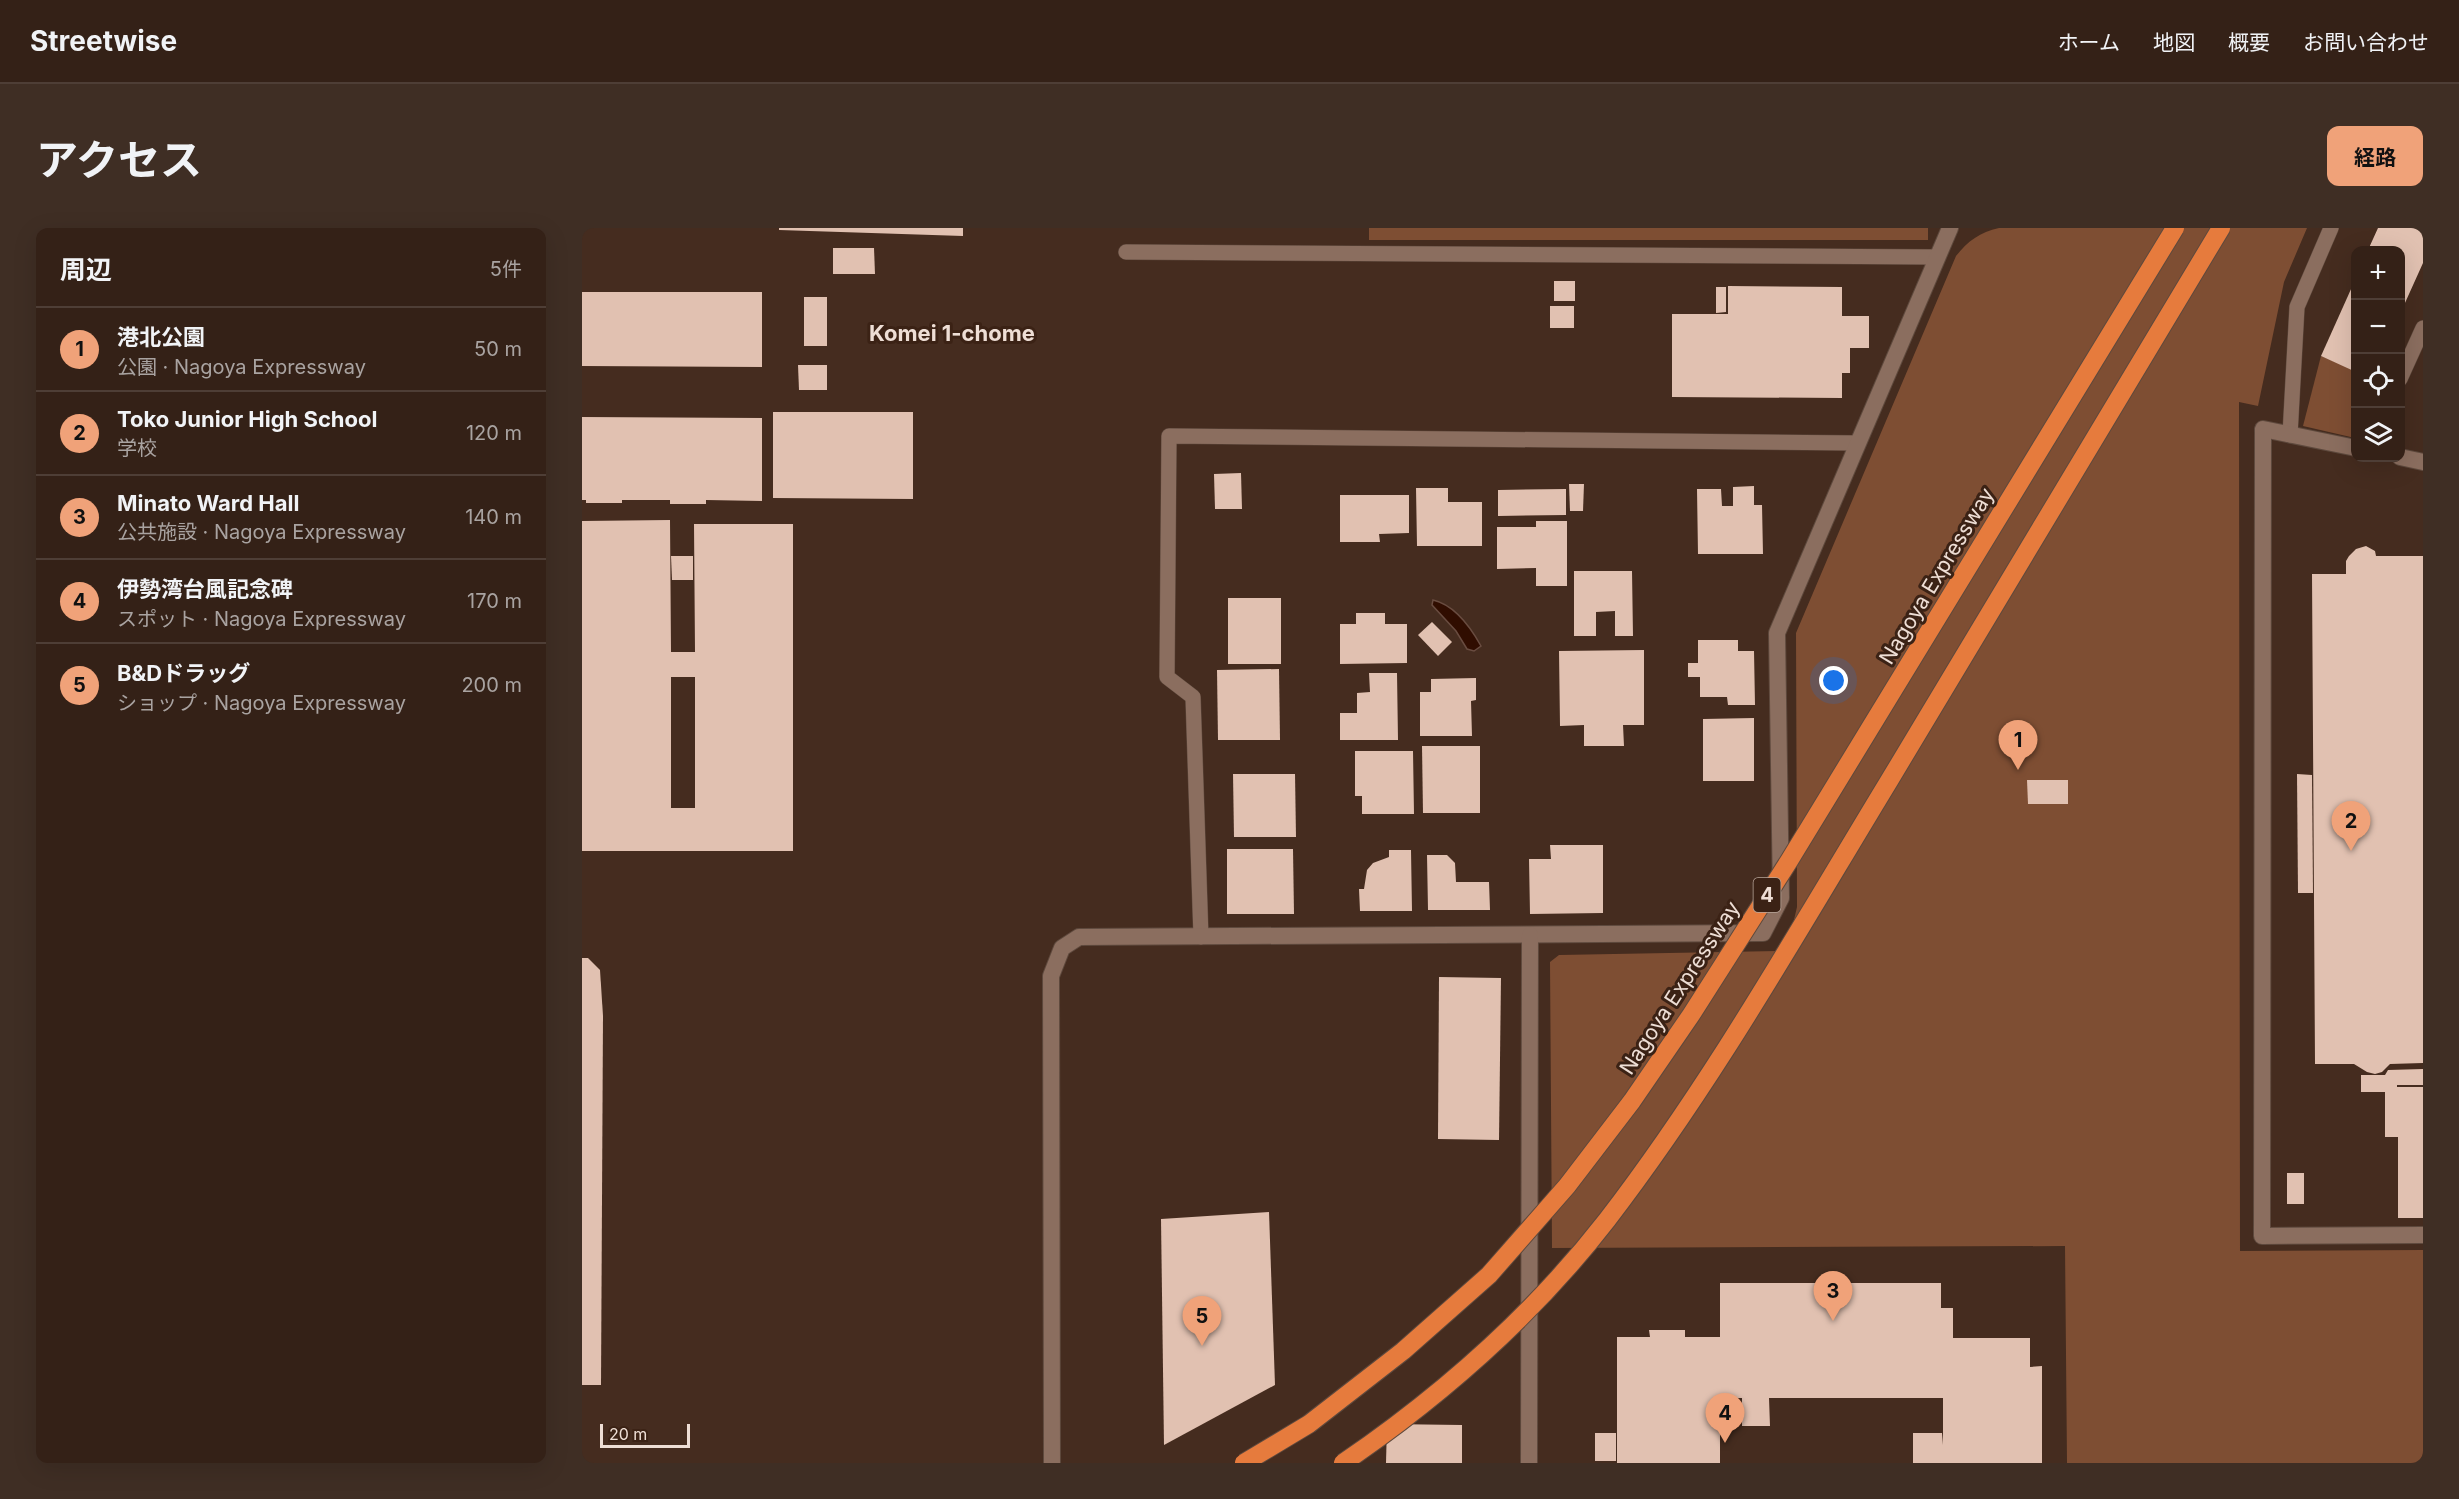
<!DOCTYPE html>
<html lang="ja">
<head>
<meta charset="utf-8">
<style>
  :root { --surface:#342117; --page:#3f2e24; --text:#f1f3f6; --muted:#a9a3a1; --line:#4e3e36; --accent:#f0a279 }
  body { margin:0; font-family:Inter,"Noto Sans JP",sans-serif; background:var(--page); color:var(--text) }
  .controls { position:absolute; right:18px; top:18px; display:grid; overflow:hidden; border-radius:12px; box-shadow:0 6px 24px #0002 }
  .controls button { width:54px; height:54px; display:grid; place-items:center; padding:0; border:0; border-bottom:2px solid var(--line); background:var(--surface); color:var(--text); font:30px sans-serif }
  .scale { position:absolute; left:18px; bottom:15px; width:90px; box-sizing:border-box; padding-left:6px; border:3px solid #eeded5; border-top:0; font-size:16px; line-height:21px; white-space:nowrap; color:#eeded5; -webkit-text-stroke:4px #3b2215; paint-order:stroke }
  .you { position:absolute; left:1252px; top:453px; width:21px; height:21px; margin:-15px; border:4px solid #fff; border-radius:50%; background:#1a73e8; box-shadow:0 0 0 9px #1a73e833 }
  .badge { display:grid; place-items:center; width:39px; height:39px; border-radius:50%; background:var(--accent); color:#111; font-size:20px; font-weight:700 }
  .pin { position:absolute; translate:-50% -50px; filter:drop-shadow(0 2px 3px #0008) }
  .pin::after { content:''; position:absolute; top:32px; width:21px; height:18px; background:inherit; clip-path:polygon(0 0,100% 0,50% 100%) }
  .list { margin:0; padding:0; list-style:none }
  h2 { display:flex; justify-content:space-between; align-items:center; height:78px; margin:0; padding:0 24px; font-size:26px }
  h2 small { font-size:20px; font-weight:400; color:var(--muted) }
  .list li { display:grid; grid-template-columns:39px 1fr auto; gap:18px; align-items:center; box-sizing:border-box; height:84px; padding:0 24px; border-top:2px solid var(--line) }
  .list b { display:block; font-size:22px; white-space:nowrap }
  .list p { margin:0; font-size:20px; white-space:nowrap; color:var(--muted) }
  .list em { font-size:20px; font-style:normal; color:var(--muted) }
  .icon { flex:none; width:33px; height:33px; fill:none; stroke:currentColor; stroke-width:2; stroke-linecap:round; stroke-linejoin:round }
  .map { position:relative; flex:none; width:1841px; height:1235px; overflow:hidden; border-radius:12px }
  header { display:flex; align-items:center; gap:36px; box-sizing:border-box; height:84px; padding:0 30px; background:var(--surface); border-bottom:2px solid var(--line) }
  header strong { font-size:28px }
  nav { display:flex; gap:33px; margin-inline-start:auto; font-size:21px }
  .intro { display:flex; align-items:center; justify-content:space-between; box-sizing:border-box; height:144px; padding:0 36px }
  h1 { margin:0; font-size:42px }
  .button { padding:15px 27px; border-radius:12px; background:var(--accent); color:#111; font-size:21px; font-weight:700 }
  main { display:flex; gap:36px; padding:0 36px }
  aside { flex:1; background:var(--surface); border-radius:12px; box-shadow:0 6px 24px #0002 }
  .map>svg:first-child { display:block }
  .green { fill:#7e4e33 }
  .water { fill:#300d00; stroke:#694c40; stroke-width:1.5 }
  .building { fill:#e1c1b1; fill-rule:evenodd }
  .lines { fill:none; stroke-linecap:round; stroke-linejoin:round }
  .service-casing { stroke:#5e493d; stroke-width:16 }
  .minor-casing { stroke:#5e493d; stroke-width:18 }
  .tertiary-casing { stroke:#5e493d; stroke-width:18 }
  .service { stroke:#8b6e5f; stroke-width:15 }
  .minor { stroke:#8b6e5f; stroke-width:16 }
  .tertiary { stroke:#8b6e5f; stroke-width:16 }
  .motorway-bridge-casing { stroke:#5e493d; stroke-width:20; stroke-linecap:butt }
  .motorway-bridge { stroke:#e67b3d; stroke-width:18 }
  .labels { text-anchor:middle; stroke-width:6; stroke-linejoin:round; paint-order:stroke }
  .shield { fill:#3b2215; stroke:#b8a69b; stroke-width:1.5 }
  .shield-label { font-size:20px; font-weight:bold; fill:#eeded5 }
  .street-label { font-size:21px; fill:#eeded5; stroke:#3b2215 }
  .neighbourhood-label { font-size:22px; font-weight:bold; fill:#eeded5; stroke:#3b2215 }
</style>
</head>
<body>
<header>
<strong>Streetwise</strong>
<nav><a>ホーム</a><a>地図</a><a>概要</a><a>お問い合わせ</a></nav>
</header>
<div class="intro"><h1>アクセス</h1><a class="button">経路</a></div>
<main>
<aside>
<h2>周辺<small>5件</small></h2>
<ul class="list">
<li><span class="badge">1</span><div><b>港北公園</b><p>公園 · Nagoya Expressway</p></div><em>50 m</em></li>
<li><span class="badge">2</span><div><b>Toko Junior High School</b><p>学校</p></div><em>120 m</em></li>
<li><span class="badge">3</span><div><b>Minato Ward Hall</b><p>公共施設 · Nagoya Expressway</p></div><em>140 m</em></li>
<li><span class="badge">4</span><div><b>伊勢湾台風記念碑</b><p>スポット · Nagoya Expressway</p></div><em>170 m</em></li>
<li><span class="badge">5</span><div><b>B&amp;Dドラッグ</b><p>ショップ · Nagoya Expressway</p></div><em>200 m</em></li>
</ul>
</aside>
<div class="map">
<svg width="1841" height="1235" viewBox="0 0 1841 1235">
  <rect width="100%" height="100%" fill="#452c1f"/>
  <g class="green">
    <rect x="787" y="0" width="559" height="12"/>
    <path d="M 1417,0 L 1725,0 L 1702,54 L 1676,178 L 1657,174 L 1658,1023 L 1841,1022 L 1841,1235 L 1485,1235 L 1483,1018 L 970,1020 L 968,734 L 977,727 L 1196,723 L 1207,713 L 1215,679 L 1214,405 L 1374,28 C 1386,13 1398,4 1417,0 Z"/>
    <polygon points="1739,128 1773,142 1773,210 1721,198"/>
  </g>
  <path class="water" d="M 851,372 C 873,377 889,400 899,418 L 892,423 L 885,421 L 874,403 L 850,377 Z"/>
  <g class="building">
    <polygon points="197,0 381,0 381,8 197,2"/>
    <polygon points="1796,0 1841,0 1841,35 1818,86 1818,22 1786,22"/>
    <polygon points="251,20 292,20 293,46 251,46"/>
    <polygon points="1774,50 1774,144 1739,128"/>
    <rect x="972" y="53" width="21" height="20"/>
    <polygon points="1146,58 1260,59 1260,88 1287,88 1287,120 1268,120 1268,145 1260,145 1260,170 1090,169 1090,86 1146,86"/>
    <polygon points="1134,59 1144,59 1144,84 1134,85"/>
    <polygon points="0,64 180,64 180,139 0,138"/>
    <rect x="222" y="69" width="23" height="49"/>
    <rect x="968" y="78" width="24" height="22"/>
    <polygon points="216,137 245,137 245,162 217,162"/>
    <polygon points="191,184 331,184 331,271 191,270"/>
    <polygon points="0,189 180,190 180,273 124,272 124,276 88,276 88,272 40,272 40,275 4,275 4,272 0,272"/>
    <polygon points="659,245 660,281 633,281 632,246"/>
    <polygon points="987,256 1002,256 1001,283 988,283"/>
    <polygon points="1172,258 1172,277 1180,277 1181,326 1116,326 1115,261 1139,261 1140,278 1151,278 1151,259"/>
    <polygon points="834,260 866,260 866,274 900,274 900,318 835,318"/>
    <polygon points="984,261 984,287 916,288 916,262"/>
    <polygon points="758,267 827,267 827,305 797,306 798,314 758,314"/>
    <path d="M 88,292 L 89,424 L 113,424 L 112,296 L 211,296 L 211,623 L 0,623 L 0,293 ZM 89,449 L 113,449 L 113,580 L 89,580 Z"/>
    <polygon points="954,293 985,293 985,358 954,358 954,340 915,341 915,299 954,299"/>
    <polygon points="1784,318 1793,323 1794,328 1841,328 1841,835 1808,836 1800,844 1793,846 1785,844 1772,836 1733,836 1730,346 1764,346 1764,333 1767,328 1774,321"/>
    <polygon points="89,328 111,328 111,352 90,352"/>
    <polygon points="992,343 1050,343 1051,408 1033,408 1033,383 1014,384 1014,408 992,408"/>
    <rect x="646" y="370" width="53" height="66"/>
    <polygon points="774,385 803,385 803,396 825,396 825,435 758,436 758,396 774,396"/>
    <polygon points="850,394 870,414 856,428 836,407"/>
    <polygon points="1116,412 1156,412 1156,423 1172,423 1173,477 1146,477 1145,469 1118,469 1118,449 1106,449 1106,435 1116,435"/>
    <polygon points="1062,422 1062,497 1041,497 1042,518 1002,518 1002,497 978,498 977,423"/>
    <polygon points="697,441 698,512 636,512 635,442"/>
    <polygon points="787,445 815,445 816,512 758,512 758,485 775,485 775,465 788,464"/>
    <polygon points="894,450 894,472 889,473 890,508 838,508 838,464 849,464 849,451"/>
    <polygon points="1172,490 1172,553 1121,553 1121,491"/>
    <polygon points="840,518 898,518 898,585 841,585"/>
    <polygon points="773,523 831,523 832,586 780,586 780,568 773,568"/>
    <polygon points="651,546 713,546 714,609 652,609"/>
    <polygon points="1715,546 1730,547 1731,665 1716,665"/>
    <polygon points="1445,552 1486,552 1486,576 1446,576"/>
    <polygon points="968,617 1021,617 1021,685 948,686 947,631 969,631"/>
    <polygon points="645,621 711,621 712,686 645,686"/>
    <polygon points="807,622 829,622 830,683 778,683 777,661 782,661 785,642 791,635 807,629"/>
    <polygon points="845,627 865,627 873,635 874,654 907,654 908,682 846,682"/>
    <polygon points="0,730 6,730 18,742 21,788 19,1157 0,1157"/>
    <polygon points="857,749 919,750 917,912 856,911"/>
    <polygon points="1841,841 1841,857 1815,857 1815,859 1841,859 1841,990 1816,990 1816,909 1803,909 1803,864 1779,864 1779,847 1803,847 1806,842"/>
    <rect x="1705" y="945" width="17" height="31"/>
    <polygon points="687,984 693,1157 582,1217 579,991"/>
    <polygon points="1138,1055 1359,1055 1359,1080 1371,1080 1371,1110 1448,1110 1448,1139 1460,1138 1460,1235 1331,1235 1331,1205 1360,1205 1361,1217 1361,1170 1187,1170 1188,1198 1160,1198 1160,1170 1138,1170 1138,1235 1035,1235 1035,1109 1068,1109 1067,1102 1103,1102 1103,1109 1138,1109"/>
    <polygon points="805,1196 880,1197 880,1235 804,1235"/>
    <rect x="1013" y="1205" width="21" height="28"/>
  </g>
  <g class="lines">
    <defs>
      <g id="service">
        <polyline points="544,24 1355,29"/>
        <polyline points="1818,151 1841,100"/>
        <polyline points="1708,207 1715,79 1749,0"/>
        <polyline points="619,709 611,469 585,449 587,208 1276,215"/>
      </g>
      <g id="minor">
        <polyline points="1774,220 1681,201 1680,1008 1841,1007"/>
        <polyline points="1818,229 1841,234"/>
      </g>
      <g id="tertiary">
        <polyline points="470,1235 469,748 480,720 497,709 1181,705 1199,670 1195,405 1368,0"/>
        <polyline points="947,1235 948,707"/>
      </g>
    </defs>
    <use href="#service" class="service-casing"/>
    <use href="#minor" class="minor-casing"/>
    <use href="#tertiary" class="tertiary-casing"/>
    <use href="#service" class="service"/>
    <use href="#minor" class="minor"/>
    <use href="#tertiary" class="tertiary"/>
    <defs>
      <g id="motorway-bridge">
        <polyline points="662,1235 727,1196 821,1123 907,1047 985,958 1050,873 1109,787 1207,633 1593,0"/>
        <path d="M 761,1235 C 859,1168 952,1086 1025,992 C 1131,854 1217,701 1307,553 C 1417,368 1528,184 1639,0"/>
      </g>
    </defs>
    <use href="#motorway-bridge" class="motorway-bridge-casing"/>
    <use href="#motorway-bridge" class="motorway-bridge"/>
  </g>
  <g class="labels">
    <rect class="shield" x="1171.5" y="650" width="27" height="34" rx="4.5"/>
    <g class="shield-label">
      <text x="1185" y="674">4</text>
    </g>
    <g class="street-label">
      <text transform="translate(1355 348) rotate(-59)" y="7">Nagoya Expressway</text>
      <text transform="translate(1098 760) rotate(-57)" y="7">Nagoya Expressway</text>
    </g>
    <g class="neighbourhood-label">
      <text x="370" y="113">Komei 1-chome</text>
    </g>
  </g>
</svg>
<div class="controls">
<button>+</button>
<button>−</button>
<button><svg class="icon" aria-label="locate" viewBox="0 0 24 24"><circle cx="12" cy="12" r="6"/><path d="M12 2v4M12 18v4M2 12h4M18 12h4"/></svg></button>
<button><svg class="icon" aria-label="layers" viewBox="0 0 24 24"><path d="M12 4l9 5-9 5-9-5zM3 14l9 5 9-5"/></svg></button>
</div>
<div class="scale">20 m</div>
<div class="you"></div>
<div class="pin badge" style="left:1436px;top:542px">1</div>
<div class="pin badge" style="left:1769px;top:623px">2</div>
<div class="pin badge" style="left:1251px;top:1093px">3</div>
<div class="pin badge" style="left:1143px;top:1215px">4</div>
<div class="pin badge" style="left:620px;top:1118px">5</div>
</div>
</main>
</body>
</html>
